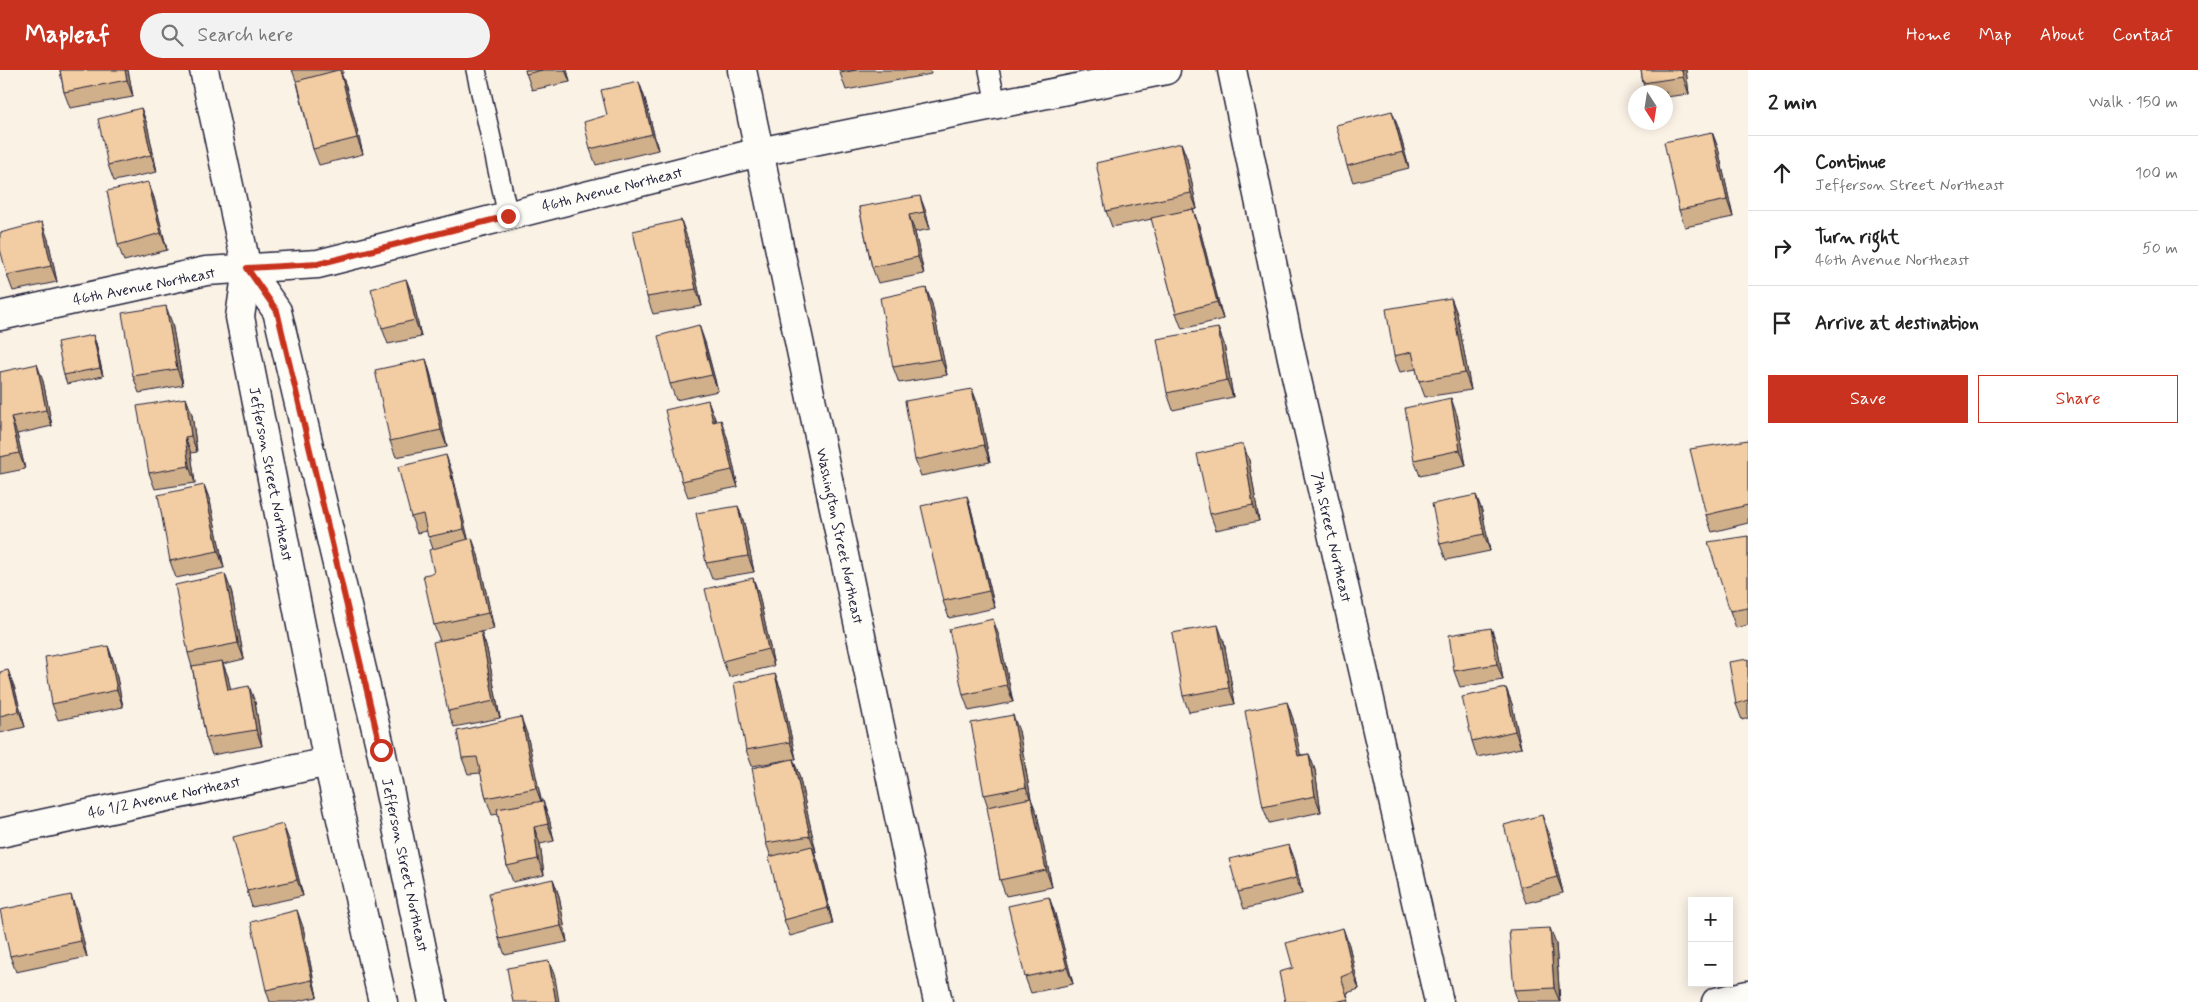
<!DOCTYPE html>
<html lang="en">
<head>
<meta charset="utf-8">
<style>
  :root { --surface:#fff; --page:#f2f2f2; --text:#222; --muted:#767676; --line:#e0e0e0; --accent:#c8321e }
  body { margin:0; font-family:Mynerve,sans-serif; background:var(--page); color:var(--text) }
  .controls { position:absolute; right:15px; bottom:15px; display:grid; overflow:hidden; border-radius:0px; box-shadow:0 2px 12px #0003 }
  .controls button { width:45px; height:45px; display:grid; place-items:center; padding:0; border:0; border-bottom:1px solid var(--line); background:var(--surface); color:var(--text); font:25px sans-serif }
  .compass { position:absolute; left:1628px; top:15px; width:45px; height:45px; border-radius:50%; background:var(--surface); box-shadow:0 2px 12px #0003; rotate:168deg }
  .stop { position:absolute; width:15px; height:15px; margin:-11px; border:4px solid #c8321e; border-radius:50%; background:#fff }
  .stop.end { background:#c8321e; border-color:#fff; box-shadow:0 1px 5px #0008 }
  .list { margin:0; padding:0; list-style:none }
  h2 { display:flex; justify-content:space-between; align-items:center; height:65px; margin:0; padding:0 20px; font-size:21px }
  h2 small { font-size:16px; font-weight:400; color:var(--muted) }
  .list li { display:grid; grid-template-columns:32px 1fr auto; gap:15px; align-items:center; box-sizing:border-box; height:75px; padding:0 20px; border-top:1px solid var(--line) }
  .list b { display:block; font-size:19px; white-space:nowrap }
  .list p { margin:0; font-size:16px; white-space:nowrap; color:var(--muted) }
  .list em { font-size:16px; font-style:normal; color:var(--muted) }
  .actions { display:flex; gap:10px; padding:15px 20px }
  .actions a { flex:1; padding:11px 0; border:1px solid var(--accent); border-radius:0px; text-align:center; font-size:18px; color:var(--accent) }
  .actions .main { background:var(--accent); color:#fff }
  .icon { flex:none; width:28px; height:28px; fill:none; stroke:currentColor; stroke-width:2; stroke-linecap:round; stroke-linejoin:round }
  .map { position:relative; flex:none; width:1748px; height:932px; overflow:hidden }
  header { display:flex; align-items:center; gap:30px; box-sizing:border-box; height:70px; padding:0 25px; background:var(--accent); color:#fff }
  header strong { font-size:24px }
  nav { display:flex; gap:28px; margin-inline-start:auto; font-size:18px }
  .search { width:350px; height:45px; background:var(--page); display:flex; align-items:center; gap:12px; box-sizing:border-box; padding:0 18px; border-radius:28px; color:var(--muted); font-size:19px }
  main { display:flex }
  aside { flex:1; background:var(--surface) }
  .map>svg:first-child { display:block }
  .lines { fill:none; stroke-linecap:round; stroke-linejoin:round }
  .lane-casing { stroke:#22223b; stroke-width:22 }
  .street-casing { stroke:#22223b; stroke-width:31 }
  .secondary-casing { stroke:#22223b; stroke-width:31 }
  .lane { stroke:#fdfcf7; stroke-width:19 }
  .street { stroke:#fdfcf7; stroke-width:28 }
  .secondary { stroke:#fdfcf7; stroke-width:28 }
  .wall { fill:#d0af8b; stroke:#22223b }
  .shaded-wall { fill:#a98f71; stroke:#22223b }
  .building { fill:#f2cca2; stroke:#22223b }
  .route { stroke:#c8321e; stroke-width:6 }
  .labels { text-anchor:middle; stroke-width:4; stroke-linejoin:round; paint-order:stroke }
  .street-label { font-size:15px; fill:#22223b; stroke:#fdfcf7 }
</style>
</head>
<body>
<header>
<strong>Mapleaf</strong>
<div class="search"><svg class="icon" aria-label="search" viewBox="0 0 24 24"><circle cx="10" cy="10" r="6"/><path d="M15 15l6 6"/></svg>Search here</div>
<nav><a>Home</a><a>Map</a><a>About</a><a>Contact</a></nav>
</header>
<main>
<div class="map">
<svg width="1748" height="932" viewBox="0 0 1748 932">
  <rect width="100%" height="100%" fill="#fbf2e6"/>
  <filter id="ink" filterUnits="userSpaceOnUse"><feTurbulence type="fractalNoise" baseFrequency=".02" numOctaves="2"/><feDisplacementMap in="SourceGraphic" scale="10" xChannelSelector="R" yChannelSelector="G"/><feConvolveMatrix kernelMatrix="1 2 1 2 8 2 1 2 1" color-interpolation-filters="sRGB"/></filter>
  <g filter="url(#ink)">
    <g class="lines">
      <defs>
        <g id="lane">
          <polyline points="476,0 508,146"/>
          <polyline points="989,0 996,34"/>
        </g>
        <g id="street">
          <polyline points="742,0 938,932"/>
          <polyline points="1232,0 1292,288 1439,932"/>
          <polyline points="0,246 206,201 318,194 759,82 1166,0"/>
          <polyline points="0,763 328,692"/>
          <polyline points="1716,932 1748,925"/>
        </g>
        <g id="secondary">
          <polyline points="204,0 247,199 240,247 328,692 383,932"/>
          <polyline points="247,199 277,241 381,680 433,932"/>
        </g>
      </defs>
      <use href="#lane" class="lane-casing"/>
      <use href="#street" class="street-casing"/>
      <use href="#secondary" class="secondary-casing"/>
      <use href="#lane" class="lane"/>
      <use href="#street" class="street"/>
      <use href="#secondary" class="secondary"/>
    </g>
    <g class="wall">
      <polygon points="60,0 128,0 133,27 70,38 64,22"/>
      <polygon points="292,0 343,0 343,3 341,4 346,16 363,84 319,95 313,79 297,13"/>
      <polygon points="525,0 567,0 570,12 532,20"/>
      <polygon points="839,0 930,0 931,4 846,20"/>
      <polygon points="1641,0 1686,0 1689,24 1666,27 1666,22 1646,22 1643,13"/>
      <polygon points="639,12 645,29 658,80 596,95 590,79 607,45"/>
      <polygon points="141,38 147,54 157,102 114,111 108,95"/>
      <polygon points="1398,57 1409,98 1353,112 1347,96"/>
      <polygon points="1712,62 1718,78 1733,147 1685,157 1679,140"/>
      <polygon points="1181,73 1187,89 1197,139 1193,140 1199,156 1223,249 1182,259 1176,243 1152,149 1112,157 1106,141"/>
      <polygon points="148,112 154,128 167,180 124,191 118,175"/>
      <polygon points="859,137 926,142 930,159 915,162 924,204 878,213 872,197"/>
      <polygon points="687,167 702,236 653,244 647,227"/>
      <polygon points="48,169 57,212 13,221 7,205"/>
      <polygon points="406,209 412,225 421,267 388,274 382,258"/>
      <polygon points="926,218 932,234 947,305 899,313 893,297"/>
      <polygon points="1451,228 1457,244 1471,320 1425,327 1419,311 1416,299 1400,302 1394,286"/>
      <polygon points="172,253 183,315 139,323 133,306"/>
      <polygon points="1218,258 1224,274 1233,327 1173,340 1167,323"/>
      <polygon points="705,272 718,321 676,330 670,314"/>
      <polygon points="96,273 103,306 67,314 64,305"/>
      <polygon points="426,289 431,306 447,377 396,387 390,371"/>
      <polygon points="0,302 43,311 52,356 17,364 25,399 0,404"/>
      <polygon points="972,319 978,335 990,392 921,406 915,390"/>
      <polygon points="192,344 197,382 191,383 195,413 155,419 149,403"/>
      <polygon points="1457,345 1466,396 1420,406 1414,390"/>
      <polygon points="714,346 716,351 727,367 738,417 688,427 682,411"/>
      <polygon points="1748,370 1748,453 1712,462 1706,445"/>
      <polygon points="1249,390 1259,451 1216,460 1210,444"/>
      <polygon points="452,402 468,470 478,485 494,559 440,571 434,555 434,503 433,479 427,461 417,463 411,447"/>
      <polygon points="204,415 210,431 224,498 176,508 170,491"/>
      <polygon points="1476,425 1482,441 1490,481 1446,490 1440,474"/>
      <polygon points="967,426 972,443 995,538 949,548 943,531"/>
      <polygon points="738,436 744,453 754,502 712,509 706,493"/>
      <polygon points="1748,466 1748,555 1736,558 1730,541"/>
      <polygon points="753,508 759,525 774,596 729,607 723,591"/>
      <polygon points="231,520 244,589 223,594 228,607 230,620 255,632 262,676 212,685 206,668 192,597 188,583"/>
      <polygon points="1491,558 1497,574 1503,610 1460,617 1454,601"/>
      <polygon points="481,562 487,579 500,648 454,657 448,641"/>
      <polygon points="999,566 1013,632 969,641 963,625"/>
      <polygon points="1224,572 1235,634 1189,642 1183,626"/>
      <polygon points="108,576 114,593 123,637 58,650 52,634"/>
      <polygon points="1748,589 1748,648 1742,650 1736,634"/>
      <polygon points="0,602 14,616 25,657 0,663"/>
      <polygon points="775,604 781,620 796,689 793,689 799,705 816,782 814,782 818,792 833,854 790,866 784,850 771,787 766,773 787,690 752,696 746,680"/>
      <polygon points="1506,618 1512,634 1521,678 1477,687 1472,671"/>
      <polygon points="1287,632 1293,649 1300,685 1309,684 1315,700 1321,742 1269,753 1263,737"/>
      <polygon points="1019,661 1031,729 1037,744 1052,817 1006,826 1000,810 988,737 984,725"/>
      <polygon points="527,664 541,731 543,731 549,748 554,771 540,774 544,805 513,812 507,796 498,744 492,745 486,728 481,703 468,704 462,688"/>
      <polygon points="1548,761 1563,823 1526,833 1520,817"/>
      <polygon points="289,770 303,826 252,837 247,821"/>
      <polygon points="1289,775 1295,791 1302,824 1244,839 1238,822"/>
      <polygon points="553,809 559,826 567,872 505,885 499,869"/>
      <polygon points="1049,827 1055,844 1073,914 1031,923 1025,907"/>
      <polygon points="77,842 87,887 16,902 10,886"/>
      <polygon points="303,857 317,927 293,932 270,932 266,920"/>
      <polygon points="1556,874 1560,932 1518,932 1514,920"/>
      <polygon points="1349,875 1359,919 1347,923 1349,932 1285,932 1293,898"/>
    </g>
    <g class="shaded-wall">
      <polygon points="125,0 128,0 133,27 127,10"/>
      <polygon points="340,0 346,16 363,84 357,68"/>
      <polygon points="565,0 567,0 570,12"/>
      <polygon points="1682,0 1686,0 1689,24 1683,7"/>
      <polygon points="639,12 645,29 658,80 652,64"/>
      <polygon points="141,38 147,54 157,102 151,85"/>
      <polygon points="1392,41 1398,57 1409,98 1403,82"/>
      <polygon points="1712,62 1718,78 1733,147 1727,130"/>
      <polygon points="1181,73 1187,89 1197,139 1191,123"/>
      <polygon points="148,112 154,128 167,180 161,163"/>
      <polygon points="920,126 926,142 930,159 924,142"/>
      <polygon points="1193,139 1199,156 1223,249 1217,232"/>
      <polygon points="909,145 915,162 924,204 918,187"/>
      <polygon points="681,150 687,167 702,236 696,219"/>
      <polygon points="42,152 48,169 57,212 51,196"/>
      <polygon points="406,209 412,225 421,267 415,250"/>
      <polygon points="926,218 932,234 947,305 941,289"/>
      <polygon points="1451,228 1457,244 1471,320 1465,303"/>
      <polygon points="166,236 172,253 183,315 177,299"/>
      <polygon points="699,255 705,272 718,321 712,305"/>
      <polygon points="1218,258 1224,274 1233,327 1227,310"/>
      <polygon points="93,265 96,273 103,306 100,298"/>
      <polygon points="426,289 431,306 447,377 441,360"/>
      <polygon points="37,294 43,311 52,356 46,340"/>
      <polygon points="972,319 978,335 990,392 984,375"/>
      <polygon points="186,328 192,344 197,382 191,366"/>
      <polygon points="1451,328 1457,345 1466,396 1460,380"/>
      <polygon points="708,330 714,346 719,368 713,352"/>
      <polygon points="11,347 17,364 25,399 19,383"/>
      <polygon points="721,350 727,367 738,417 732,400"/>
      <polygon points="185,367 191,383 195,413 189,396"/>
      <polygon points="1243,374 1249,390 1259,451 1253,435"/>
      <polygon points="446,385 452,402 470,476 464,459"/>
      <polygon points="204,415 210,431 224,498 218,481"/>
      <polygon points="1476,425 1482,441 1490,481 1484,464"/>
      <polygon points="967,426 972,443 995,538 989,521"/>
      <polygon points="738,436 744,453 754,502 748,486"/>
      <polygon points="472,468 478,485 494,559 488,543"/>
      <polygon points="225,504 231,520 244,589 238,573"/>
      <polygon points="753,508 759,525 774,596 768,579"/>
      <polygon points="993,549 999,566 1013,632 1007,615"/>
      <polygon points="1218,555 1224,572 1235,634 1229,618"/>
      <polygon points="1491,558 1497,574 1503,610 1497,594"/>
      <polygon points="481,562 487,579 500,648 494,631"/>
      <polygon points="108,576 114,593 123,637 117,620"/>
      <polygon points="222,591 228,607 234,636 228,620"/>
      <polygon points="8,600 14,616 25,657 19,641"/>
      <polygon points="775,604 781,620 796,689 790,672"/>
      <polygon points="249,616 255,632 262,676 256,660"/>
      <polygon points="1506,618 1512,634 1521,678 1515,661"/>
      <polygon points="1287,632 1293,649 1304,702 1298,686"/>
      <polygon points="1013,645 1019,661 1031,729 1037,744 1052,817 1046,800 1032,733 1026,717"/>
      <polygon points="521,647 527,664 542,734 536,718"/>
      <polygon points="1309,684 1315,700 1321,742 1315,726"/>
      <polygon points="793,689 799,705 816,782 810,766"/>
      <polygon points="543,731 549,748 554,771 548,754"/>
      <polygon points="1542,745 1548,761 1563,823 1557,807"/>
      <polygon points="283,754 289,770 303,826 297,810"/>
      <polygon points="534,757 540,774 544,805 538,789"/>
      <polygon points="1289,775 1295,791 1302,824 1296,808"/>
      <polygon points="812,776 818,792 833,854 828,838"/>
      <polygon points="553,809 559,826 567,872 561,856"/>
      <polygon points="71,825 77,842 87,887 81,871"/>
      <polygon points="1049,827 1055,844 1073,914 1067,898"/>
      <polygon points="297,840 303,857 317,927 312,910"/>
      <polygon points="1343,858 1349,875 1359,919 1353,902"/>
      <polygon points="1550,858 1556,874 1560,932 1554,918"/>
      <polygon points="549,891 555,907 559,932 556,932"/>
    </g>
    <g class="building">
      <polygon points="60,0 125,0 127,10 64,22"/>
      <polygon points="338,0 340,0 357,68 313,79 297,11"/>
      <polygon points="525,0 542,0 526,4"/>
      <polygon points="839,0 857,0 840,3"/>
      <polygon points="1641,0 1682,0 1683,7 1643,13"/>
      <polygon points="639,12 652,64 590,79 584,52 607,45 601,20"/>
      <polygon points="141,38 151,85 108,95 98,49"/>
      <polygon points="1392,41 1403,82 1347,96 1336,55"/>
      <polygon points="1712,62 1727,130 1679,140 1664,72"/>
      <polygon points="1181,73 1191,123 1106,141 1096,93"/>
      <polygon points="148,112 161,163 118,175 107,121"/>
      <polygon points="920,126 924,142 909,145 918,187 872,197 859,137"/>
      <polygon points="1193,139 1217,232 1176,243 1151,148"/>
      <polygon points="681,150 696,219 647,227 633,161"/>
      <polygon points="42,152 51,196 7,205 0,179 0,163"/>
      <polygon points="406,209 415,250 382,258 371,219"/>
      <polygon points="926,218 941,289 893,297 880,228"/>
      <polygon points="1451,228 1465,303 1419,311 1412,282 1394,286 1386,239"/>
      <polygon points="166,236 177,299 133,306 122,243"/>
      <polygon points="699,255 712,305 670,314 658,266"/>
      <polygon points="1218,258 1227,310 1167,323 1157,269"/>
      <polygon points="93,265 100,298 64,305 57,272"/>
      <polygon points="426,289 441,360 390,371 375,300"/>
      <polygon points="37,294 46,340 11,347 19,383 0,387 0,302"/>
      <polygon points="972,319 984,375 915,390 905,331"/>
      <polygon points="186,328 191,366 185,367 189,396 149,403 137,336"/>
      <polygon points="1451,328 1460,380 1414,390 1405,338"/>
      <polygon points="708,330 713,352 721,350 732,400 682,411 665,340"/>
      <polygon points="1748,370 1748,435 1706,445 1690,379"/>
      <polygon points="1243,374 1253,435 1210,444 1197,384"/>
      <polygon points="446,385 464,459 428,467 423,444 411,447 398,397"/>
      <polygon points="204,415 218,481 170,491 158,425"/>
      <polygon points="1476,425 1484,464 1440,474 1432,434"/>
      <polygon points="967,426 989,521 943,531 921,436"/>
      <polygon points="738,436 748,486 706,493 696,443"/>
      <polygon points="1748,466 1748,538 1730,541 1708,472"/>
      <polygon points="472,468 488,543 434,555 423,505 434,503 429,480"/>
      <polygon points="225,504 238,573 188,583 175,515"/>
      <polygon points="753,508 768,579 723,591 705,519"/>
      <polygon points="993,549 1007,615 963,625 949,559"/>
      <polygon points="1218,555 1229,618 1183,626 1172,563"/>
      <polygon points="1491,558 1497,594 1454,601 1449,565"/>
      <polygon points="481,562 494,631 448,641 433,572"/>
      <polygon points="108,576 117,620 52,634 45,587"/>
      <polygon points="1748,589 1748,630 1736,634 1729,592"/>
      <polygon points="222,591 228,620 249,616 256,660 206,668 192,596"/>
      <polygon points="8,600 19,641 0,646 0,602"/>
      <polygon points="775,604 790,672 746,680 734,613"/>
      <polygon points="1506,618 1515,661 1472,671 1462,627"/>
      <polygon points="1287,632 1298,686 1309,684 1315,726 1263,737 1245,641"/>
      <polygon points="1013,645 1026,717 984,725 971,653"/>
      <polygon points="521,647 536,718 486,728 477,687 462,688 457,661"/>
      <polygon points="793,689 810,766 766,773 752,698"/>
      <polygon points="1031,728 1046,800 1000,810 987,737"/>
      <polygon points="543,731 548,754 534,757 538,789 507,796 497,739"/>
      <polygon points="1542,745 1557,807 1520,817 1504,755"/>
      <polygon points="283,754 297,810 247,821 233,767"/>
      <polygon points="1289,775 1296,808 1238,822 1229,789"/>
      <polygon points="812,776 828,838 784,850 769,787"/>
      <polygon points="553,809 561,856 499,869 489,823"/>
      <polygon points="71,825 81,871 10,886 0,840"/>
      <polygon points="1049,827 1067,898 1025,907 1008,836"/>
      <polygon points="297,840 312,910 266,920 251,852"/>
      <polygon points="1343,858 1353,902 1341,907 1348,929 1336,932 1285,932 1279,902 1293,898 1286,873"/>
      <polygon points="1550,858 1554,918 1514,920 1509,860"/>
      <polygon points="549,891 556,932 513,932 507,898"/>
    </g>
  </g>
  <g class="lines" filter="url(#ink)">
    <polyline class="route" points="381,680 277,241 247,198 318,194 508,146"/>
  </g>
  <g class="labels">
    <g class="street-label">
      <text transform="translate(612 119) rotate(-14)" y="5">46th Avenue Northeast</text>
      <text transform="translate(144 216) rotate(-11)" y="5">46th Avenue Northeast</text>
      <text transform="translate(271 404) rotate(79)" y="5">Jefferson Street Northeast</text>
      <text transform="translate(840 466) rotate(78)" y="5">Washington Street Northeast</text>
      <text transform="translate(1332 467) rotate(77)" y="5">7th Street Northeast</text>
      <text transform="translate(164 727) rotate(-12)" y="5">46 1/2 Avenue Northeast</text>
      <text transform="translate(405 795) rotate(78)" y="5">Jefferson Street Northeast</text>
    </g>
  </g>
</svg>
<div class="controls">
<button>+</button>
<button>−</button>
</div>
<svg class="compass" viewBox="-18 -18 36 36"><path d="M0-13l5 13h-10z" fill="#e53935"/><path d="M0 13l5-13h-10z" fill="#767676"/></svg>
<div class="stop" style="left:381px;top:680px"></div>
<div class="stop end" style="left:508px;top:146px"></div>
</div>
<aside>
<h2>2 min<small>Walk · 150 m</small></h2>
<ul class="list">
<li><svg class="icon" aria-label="ahead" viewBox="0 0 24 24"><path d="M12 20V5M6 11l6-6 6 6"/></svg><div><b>Continue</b><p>Jefferson Street Northeast</p></div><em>100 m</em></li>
<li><svg class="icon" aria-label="right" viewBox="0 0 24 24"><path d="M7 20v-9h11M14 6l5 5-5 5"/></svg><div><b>Turn right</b><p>46th Avenue Northeast</p></div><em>50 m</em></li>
<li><svg class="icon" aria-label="arrive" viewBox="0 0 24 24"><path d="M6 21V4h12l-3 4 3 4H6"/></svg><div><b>Arrive at destination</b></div></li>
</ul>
<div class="actions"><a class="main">Save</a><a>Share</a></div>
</aside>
</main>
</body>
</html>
